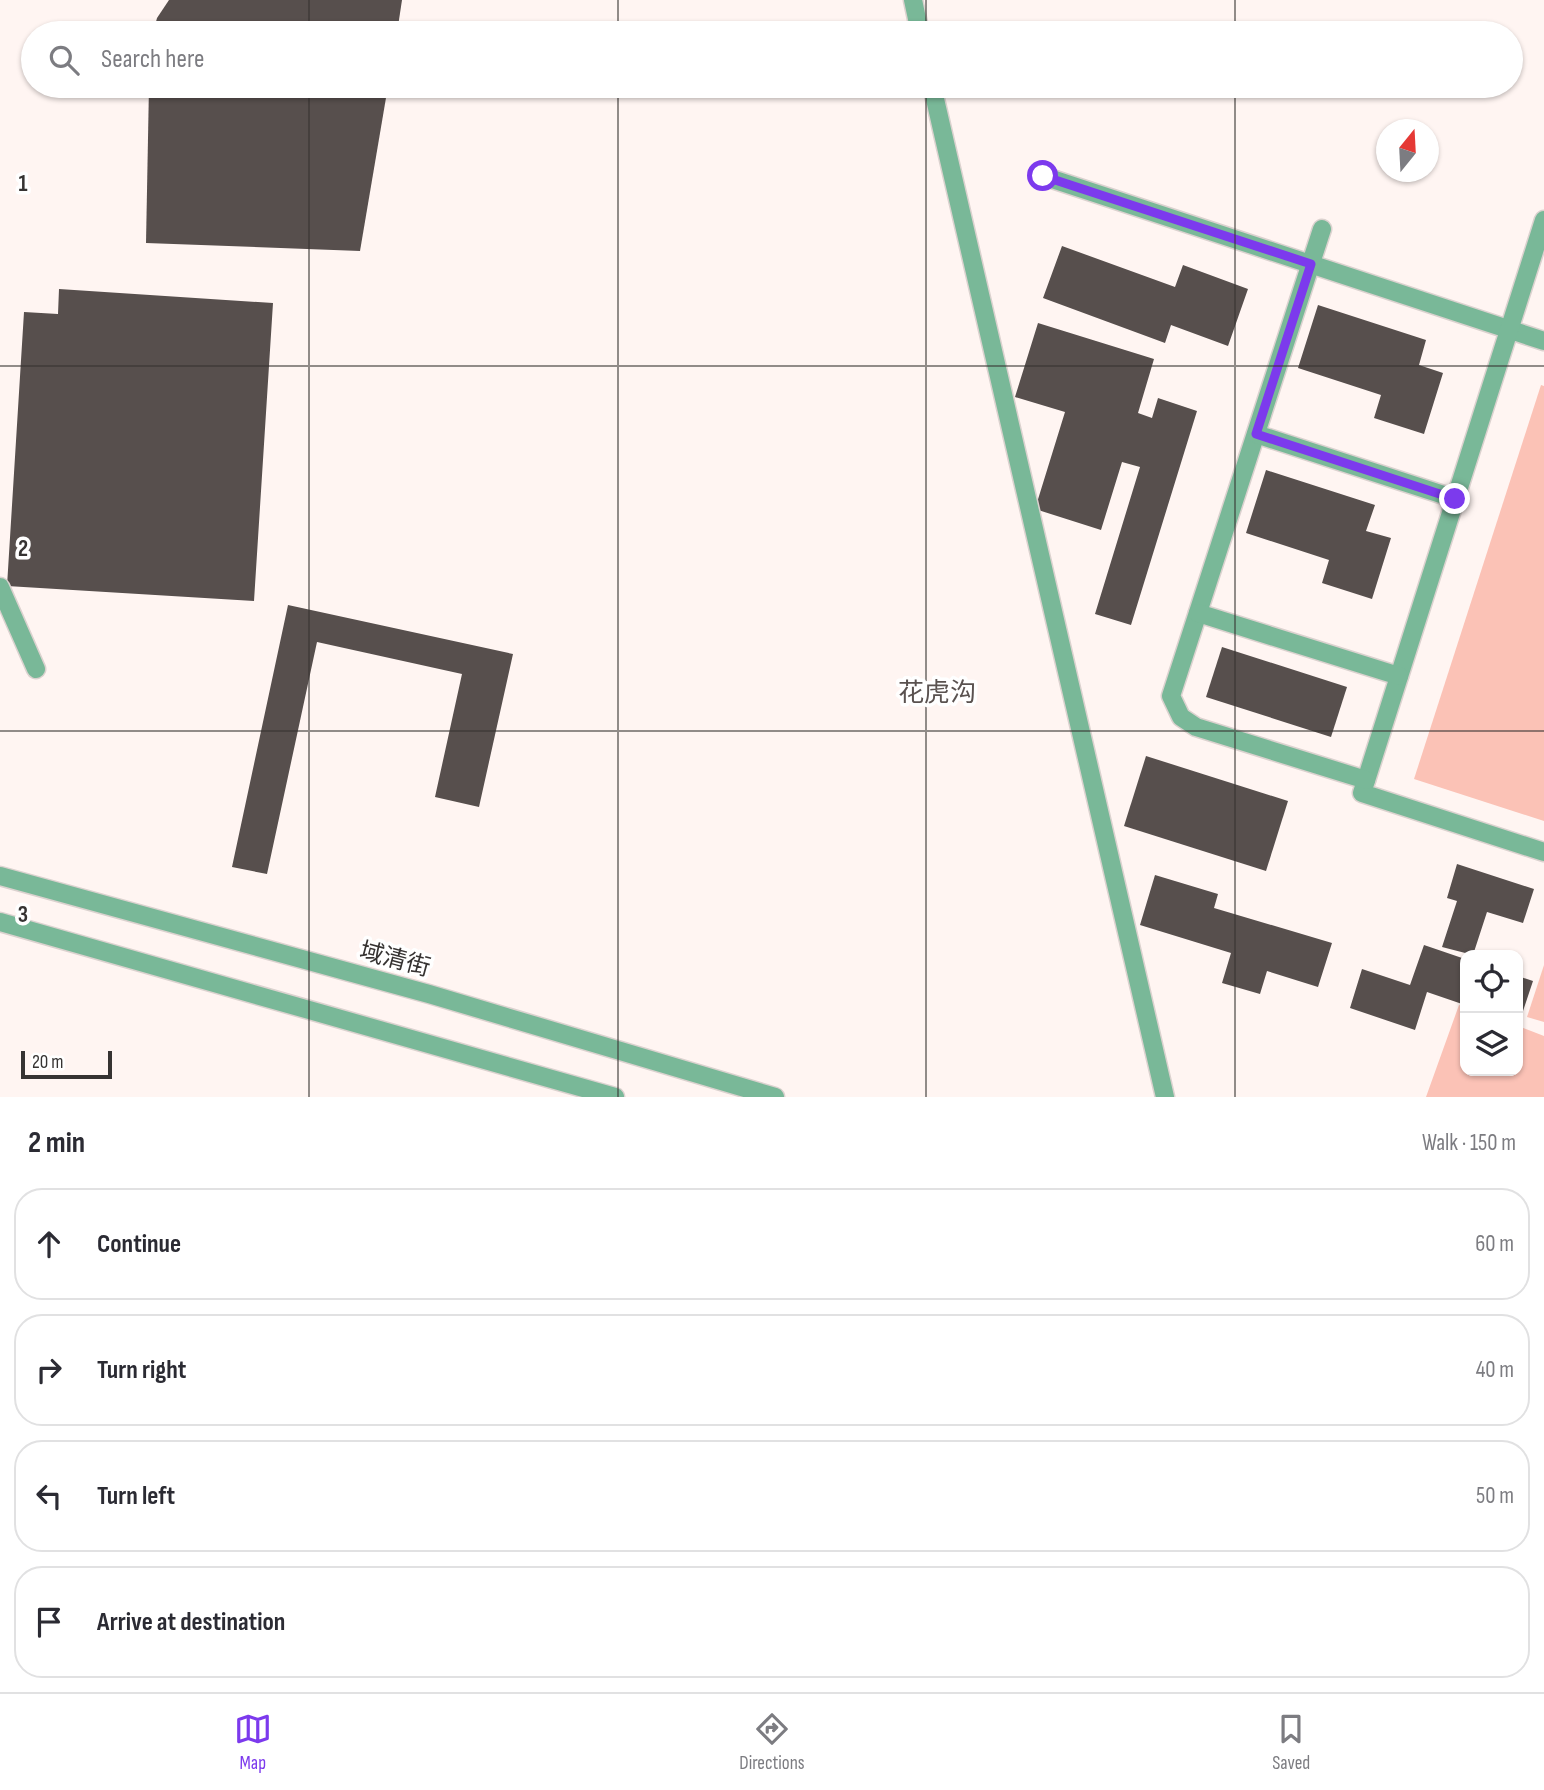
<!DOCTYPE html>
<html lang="en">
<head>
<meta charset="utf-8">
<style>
  :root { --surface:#fff; --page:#f2f2f3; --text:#2b2b33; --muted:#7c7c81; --line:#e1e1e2; --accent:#7c3aed }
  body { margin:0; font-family:"Sofia Sans Condensed","Noto Sans SC",sans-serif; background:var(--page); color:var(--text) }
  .controls { position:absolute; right:21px; bottom:21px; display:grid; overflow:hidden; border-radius:14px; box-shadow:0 2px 5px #0004 }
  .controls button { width:63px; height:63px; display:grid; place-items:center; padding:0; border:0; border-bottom:2px solid var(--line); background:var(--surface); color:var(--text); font:35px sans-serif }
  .compass { position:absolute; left:1376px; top:119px; width:63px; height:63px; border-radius:50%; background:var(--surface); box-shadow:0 2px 5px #0004; rotate:18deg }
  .scale { position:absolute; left:21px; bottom:18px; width:91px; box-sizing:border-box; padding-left:7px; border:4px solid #363332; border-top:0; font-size:19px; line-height:24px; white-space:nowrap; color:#363332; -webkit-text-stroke:5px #fff; paint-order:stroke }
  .stop { position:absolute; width:21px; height:21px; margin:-16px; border:5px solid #7c3aed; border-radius:50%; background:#fff }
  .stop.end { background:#7c3aed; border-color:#fff; box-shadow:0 2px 7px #0008 }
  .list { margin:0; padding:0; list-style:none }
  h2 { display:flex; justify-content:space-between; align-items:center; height:91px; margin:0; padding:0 28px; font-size:30px }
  h2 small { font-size:23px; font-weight:400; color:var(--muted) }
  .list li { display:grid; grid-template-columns:46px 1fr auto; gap:21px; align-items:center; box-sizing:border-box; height:112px; margin:0 14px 14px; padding:0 14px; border:2px solid var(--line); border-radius:28px }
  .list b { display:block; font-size:26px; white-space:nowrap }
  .list em { font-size:23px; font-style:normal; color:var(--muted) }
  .icon { flex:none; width:38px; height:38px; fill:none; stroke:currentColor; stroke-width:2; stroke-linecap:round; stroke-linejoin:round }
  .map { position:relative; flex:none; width:1544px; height:1097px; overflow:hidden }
  .search { position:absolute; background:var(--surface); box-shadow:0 2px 5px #0004; left:21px; right:21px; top:21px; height:77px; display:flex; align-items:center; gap:18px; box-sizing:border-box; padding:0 24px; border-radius:38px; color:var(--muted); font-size:26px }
  .sheet { height:595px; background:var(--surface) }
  nav { display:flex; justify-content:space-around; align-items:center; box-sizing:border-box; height:98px; border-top:2px solid var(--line); background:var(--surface); font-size:19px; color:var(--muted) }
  nav a { display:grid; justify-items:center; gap:4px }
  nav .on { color:var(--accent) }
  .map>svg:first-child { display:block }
  .green { fill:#fbc2b6 }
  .building { fill:#574f4d }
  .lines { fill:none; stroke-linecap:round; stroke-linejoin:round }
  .minor-casing { stroke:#dbd2cf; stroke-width:21 }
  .minor { stroke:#79b898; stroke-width:18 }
  .route { stroke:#7c3aed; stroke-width:9 }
  .grid { fill:none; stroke:#363332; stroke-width:2; stroke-opacity:0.55 }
  .labels { text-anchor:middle; stroke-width:7; stroke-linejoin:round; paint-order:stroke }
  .street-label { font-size:24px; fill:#363332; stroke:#fff }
  .neighbourhood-label { font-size:26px; fill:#5a5250; stroke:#fff }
  .grid-label { font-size:23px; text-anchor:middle; font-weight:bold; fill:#363332; stroke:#fff; stroke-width:7; stroke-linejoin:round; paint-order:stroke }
</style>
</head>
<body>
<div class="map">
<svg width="1544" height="1097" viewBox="0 0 1544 1097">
  <rect width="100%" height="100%" fill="#fff5f2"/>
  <g class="green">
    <polygon points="1541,385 1544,386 1544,821 1414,779"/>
    <polygon points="1544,965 1544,1022 1527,1017"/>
    <polygon points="1459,1005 1465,1007 1465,1071 1518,1071 1518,1026 1544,1036 1544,1097 1426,1097"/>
  </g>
  <g class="building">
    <polygon points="169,0 402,0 397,33 153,33 157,18"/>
    <polygon points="149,86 388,86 360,251 146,243"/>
    <polygon points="1062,246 1175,287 1183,265 1248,289 1228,346 1171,325 1165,343 1043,298"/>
    <polygon points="59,289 273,303 254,601 7,586 24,312 58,314"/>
    <polygon points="1318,305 1426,340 1419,365 1443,373 1424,434 1374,418 1381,395 1298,368"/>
    <polygon points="1038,323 1154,359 1138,413 1152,418 1158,398 1197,411 1131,625 1095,614 1140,467 1122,462 1101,530 1035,509 1065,412 1015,397"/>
    <polygon points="1266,470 1375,505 1366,531 1391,538 1372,599 1322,583 1329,560 1246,533"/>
    <polygon points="288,605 513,654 479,807 435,797 462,674 317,642 267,874 232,867"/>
    <polygon points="1222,647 1347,687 1331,737 1206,697"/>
    <polygon points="1146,756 1288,801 1266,871 1124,826"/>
    <polygon points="1457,864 1534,889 1523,923 1487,912 1473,955 1442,947 1457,901 1447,898"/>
    <polygon points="1155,875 1218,894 1214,908 1332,943 1318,987 1267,971 1260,994 1222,983 1231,953 1140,925"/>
    <polygon points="1424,945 1465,959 1465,1005 1427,992 1415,1030 1350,1008 1362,969 1410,985"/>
    <polygon points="1518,976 1533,981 1518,1026"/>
  </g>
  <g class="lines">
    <defs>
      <g id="minor">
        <polyline points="913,0 920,33"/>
        <polyline points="932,86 1165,1097"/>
        <polyline points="1043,176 1544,341"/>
        <polyline points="1544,220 1362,793 1544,852"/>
        <polyline points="1322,229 1171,696 1181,717 1196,727 1366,780"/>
        <polyline points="1256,434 1456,499"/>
        <polyline points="0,587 36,669"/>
        <polyline points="1198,613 1399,676"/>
        <polyline points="0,876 429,994 775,1097"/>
        <polyline points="0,922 615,1097"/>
      </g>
    </defs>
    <use href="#minor" class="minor-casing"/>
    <use href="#minor" class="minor"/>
  </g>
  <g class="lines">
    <polyline class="route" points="1043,176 1311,264 1256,434 1455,499"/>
  </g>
  <path class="grid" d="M 309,0 L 309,33M 618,0 L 618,33M 926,0 L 926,33M 1235,0 L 1235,33M 309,86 L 309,1097M 618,86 L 618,1097M 926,86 L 926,1097M 1235,86 L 1235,1097M 0,366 L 1544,366M 0,731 L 1544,731"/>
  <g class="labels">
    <g class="street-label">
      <text transform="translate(395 959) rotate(15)" y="8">域清街</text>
    </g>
    <g class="neighbourhood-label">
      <text x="937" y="701">花虎沟</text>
    </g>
  </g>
  <g class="grid-label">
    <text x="23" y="191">1</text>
    <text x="23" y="556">2</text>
    <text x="23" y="922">3</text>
  </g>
</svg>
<div class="controls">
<button><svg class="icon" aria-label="locate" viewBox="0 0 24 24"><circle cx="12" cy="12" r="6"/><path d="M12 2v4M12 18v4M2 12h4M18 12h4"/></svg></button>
<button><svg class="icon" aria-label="layers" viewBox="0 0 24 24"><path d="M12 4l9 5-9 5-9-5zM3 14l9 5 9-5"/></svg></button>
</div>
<svg class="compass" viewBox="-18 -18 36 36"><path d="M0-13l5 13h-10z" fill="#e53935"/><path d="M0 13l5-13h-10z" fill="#7c7c81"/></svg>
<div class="scale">20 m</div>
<div class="stop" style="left:1043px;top:176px"></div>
<div class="stop end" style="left:1455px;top:499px"></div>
<div class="search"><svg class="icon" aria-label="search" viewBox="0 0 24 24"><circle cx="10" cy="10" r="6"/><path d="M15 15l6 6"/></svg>Search here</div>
</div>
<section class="sheet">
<h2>2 min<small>Walk · 150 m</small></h2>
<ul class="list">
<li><svg class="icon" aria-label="ahead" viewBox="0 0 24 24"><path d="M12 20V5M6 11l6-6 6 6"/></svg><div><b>Continue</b></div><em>60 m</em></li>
<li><svg class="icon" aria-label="right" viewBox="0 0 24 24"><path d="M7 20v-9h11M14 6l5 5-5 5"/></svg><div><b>Turn right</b></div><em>40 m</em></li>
<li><svg class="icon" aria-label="left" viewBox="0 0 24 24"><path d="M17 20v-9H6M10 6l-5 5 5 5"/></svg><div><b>Turn left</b></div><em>50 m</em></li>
<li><svg class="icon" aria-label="arrive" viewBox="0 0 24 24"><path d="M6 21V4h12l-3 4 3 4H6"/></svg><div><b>Arrive at destination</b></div></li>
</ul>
</section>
<nav>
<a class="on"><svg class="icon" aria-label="map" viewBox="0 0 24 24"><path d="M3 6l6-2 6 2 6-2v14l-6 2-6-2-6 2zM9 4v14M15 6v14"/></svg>Map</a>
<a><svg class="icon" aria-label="directions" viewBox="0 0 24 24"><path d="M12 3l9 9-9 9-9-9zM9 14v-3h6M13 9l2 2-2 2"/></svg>Directions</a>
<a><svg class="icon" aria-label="saved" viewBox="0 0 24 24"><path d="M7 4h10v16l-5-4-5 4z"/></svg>Saved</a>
</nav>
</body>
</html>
